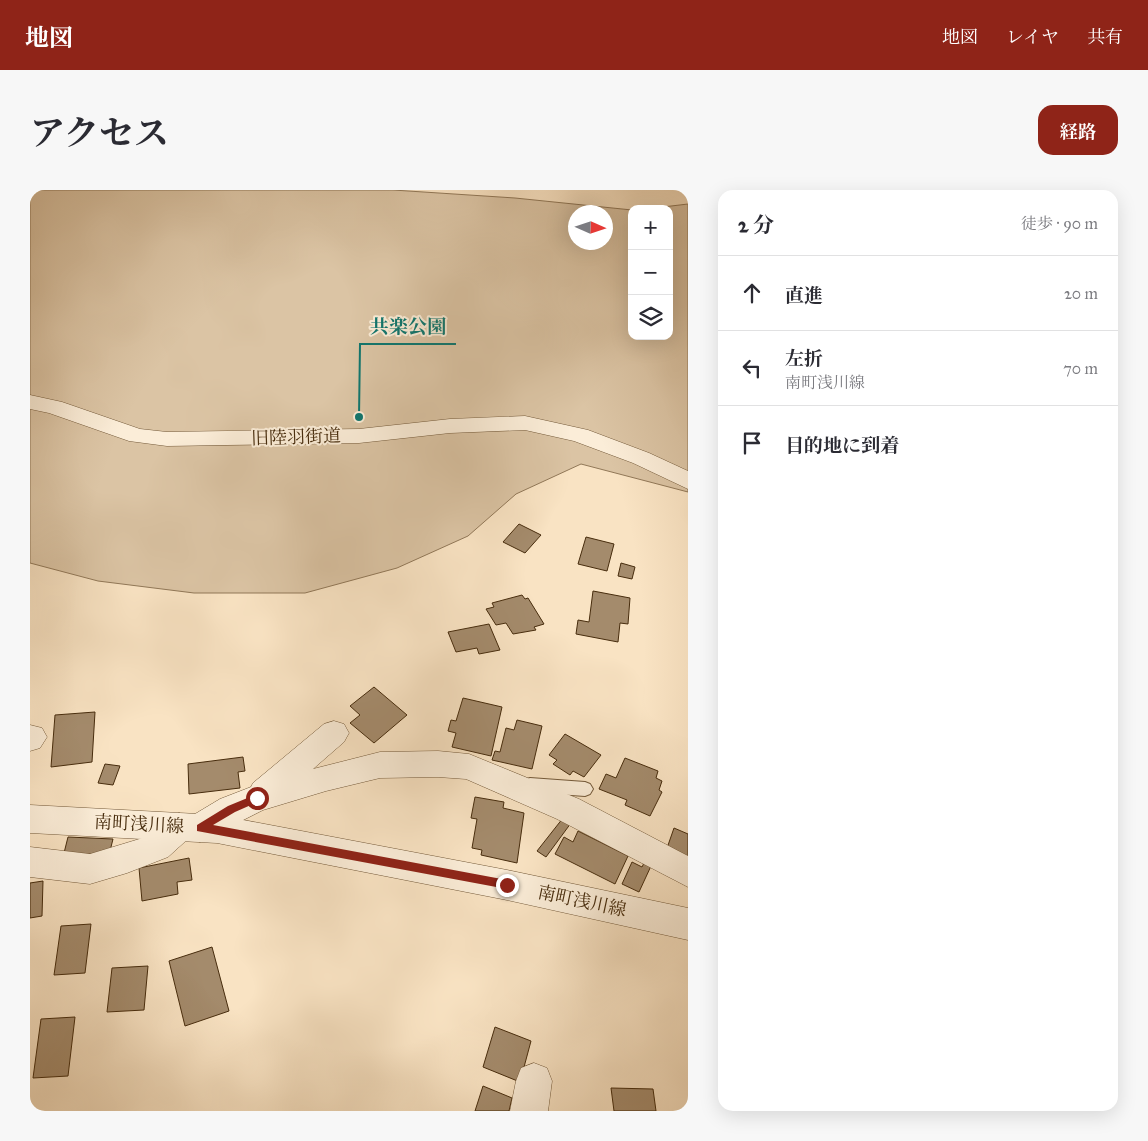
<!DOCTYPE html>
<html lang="ja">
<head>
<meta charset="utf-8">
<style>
  :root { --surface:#fff; --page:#f7f7f7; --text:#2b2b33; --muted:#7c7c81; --line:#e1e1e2; --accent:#8f2418 }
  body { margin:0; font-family:"IM FELL Great Primer","Noto Serif JP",serif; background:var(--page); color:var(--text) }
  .controls { position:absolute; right:15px; top:15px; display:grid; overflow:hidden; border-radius:10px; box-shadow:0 5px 20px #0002 }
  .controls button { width:45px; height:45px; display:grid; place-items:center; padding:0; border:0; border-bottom:1px solid var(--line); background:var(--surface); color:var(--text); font:25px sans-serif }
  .compass { position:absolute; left:538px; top:15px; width:45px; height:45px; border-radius:50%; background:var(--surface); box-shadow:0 5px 20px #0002; rotate:93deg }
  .stop { position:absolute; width:15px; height:15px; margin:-11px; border:4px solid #8f2418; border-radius:50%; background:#fff }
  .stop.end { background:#8f2418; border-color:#fff; box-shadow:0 1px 5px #0008 }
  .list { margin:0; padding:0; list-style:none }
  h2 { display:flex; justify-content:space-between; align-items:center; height:65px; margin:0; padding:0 20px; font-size:21px }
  h2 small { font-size:16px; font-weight:400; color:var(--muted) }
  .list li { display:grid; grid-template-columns:32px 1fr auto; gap:15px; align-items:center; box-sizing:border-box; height:75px; padding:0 20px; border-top:1px solid var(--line) }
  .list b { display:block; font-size:19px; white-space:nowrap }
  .list p { margin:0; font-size:16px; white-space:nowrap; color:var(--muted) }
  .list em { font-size:16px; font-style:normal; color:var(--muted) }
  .icon { flex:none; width:28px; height:28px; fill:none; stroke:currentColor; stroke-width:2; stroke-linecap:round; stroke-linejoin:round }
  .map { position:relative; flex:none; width:658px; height:921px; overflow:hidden; border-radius:15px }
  header { display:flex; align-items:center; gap:30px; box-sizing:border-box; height:70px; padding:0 25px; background:var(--accent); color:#fff }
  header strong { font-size:24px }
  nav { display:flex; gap:28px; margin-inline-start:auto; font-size:18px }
  .intro { display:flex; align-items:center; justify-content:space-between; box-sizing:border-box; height:120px; padding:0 30px }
  h1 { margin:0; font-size:35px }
  .button { padding:12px 22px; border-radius:15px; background:var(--accent); color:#fff; font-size:18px; font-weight:700 }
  main { display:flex; gap:30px; padding:0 30px }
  aside { flex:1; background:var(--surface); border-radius:15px; box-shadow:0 5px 20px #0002 }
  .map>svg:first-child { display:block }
  .green { fill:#dbc4a4; stroke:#917858; fill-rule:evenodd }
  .building { fill:#a48b6c; stroke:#472c0d }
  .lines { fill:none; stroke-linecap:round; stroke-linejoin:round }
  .service-casing { stroke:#745a3a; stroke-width:2 }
  .minor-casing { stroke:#745a3a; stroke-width:1 }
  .tertiary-casing { stroke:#745a3a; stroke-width:1 }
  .service { fill:#fbedd8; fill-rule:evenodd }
  .minor { fill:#fbedd8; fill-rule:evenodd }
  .tertiary { fill:#fbedd8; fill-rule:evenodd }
  .route { fill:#8f2418 }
  .labels { text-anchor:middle; stroke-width:4; stroke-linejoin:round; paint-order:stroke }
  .street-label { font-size:18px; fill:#472c0d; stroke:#fbedd8 }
  .leader { fill:none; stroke:#0f766e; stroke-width:2 }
  .callout-dot { fill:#0f766e; stroke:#fbedd8; stroke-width:2 }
  .callout-label { font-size:19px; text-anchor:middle; font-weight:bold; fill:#0f766e; stroke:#fbedd8; stroke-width:4; stroke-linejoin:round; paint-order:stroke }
</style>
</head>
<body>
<header>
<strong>地図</strong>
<nav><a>地図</a><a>レイヤ</a><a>共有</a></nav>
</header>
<div class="intro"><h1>アクセス</h1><a class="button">経路</a></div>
<main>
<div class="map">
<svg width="658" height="921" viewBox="0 0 658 921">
  <rect width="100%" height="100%" fill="#f9e3c3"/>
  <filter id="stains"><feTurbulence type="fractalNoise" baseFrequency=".004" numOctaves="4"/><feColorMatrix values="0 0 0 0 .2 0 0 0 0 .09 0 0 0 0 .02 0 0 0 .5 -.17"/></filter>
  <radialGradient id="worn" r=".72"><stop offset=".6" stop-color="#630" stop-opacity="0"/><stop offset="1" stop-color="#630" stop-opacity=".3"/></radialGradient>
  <path class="green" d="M 0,0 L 363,0 L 485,8 L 602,20 L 602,146 L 639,146 L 639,19 L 616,19 L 658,14 L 658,302 L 551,274 L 486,304 L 438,346 L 367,378 L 275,403 L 164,403 L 68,391 L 0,373 ZM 546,22 L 576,22 L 576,52 L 546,52 Z"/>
  <g class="building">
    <polygon points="489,334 511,345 495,363 473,352"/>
    <polygon points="556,347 584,354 577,381 548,374"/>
    <polygon points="591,373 605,377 602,389 588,386"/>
    <polygon points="563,401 600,408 598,434 590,433 588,452 546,444 548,430 559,432"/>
    <polygon points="492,405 495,409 498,408 514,434 504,437 506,440 483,444 476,433 466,435 456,419 464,417 462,413"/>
    <polygon points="459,434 470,460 449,464 447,458 426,462 418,442"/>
    <polygon points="344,497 377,525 344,553 320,533 330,525 320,516"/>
    <polygon points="433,508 472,517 461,566 422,557 426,543 418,541 421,530 426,531"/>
    <polygon points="65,522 62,572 21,577 25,525"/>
    <polygon points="487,530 512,536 502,579 462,570 465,561 470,562 476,538 484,540"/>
    <polygon points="535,544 571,565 554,587 543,581 540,585 523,574 527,570 519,565"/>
    <polygon points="213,567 215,581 208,582 210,598 159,604 158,574"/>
    <polygon points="595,568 628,581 626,588 632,591 629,600 632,602 620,626 595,615 597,610 569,599 576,584 586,588"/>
    <polygon points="75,574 90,576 83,595 68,593"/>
    <polygon points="445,607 474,612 473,618 494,623 487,673 451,665 452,660 442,658 447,629 441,628"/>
    <polygon points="533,628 541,633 516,667 507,661"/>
    <polygon points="644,638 658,644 658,670 636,661"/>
    <polygon points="548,641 598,666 585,694 525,664 534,647 543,652"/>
    <polygon points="38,647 83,649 79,665 34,663"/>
    <polygon points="159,668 162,690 147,692 148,704 112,711 109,678"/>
    <polygon points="602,672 612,677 614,673 621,676 609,702 592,694"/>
    <polygon points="13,691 12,726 0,728 0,693"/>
    <polygon points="61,734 55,783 24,785 31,736"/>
    <polygon points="182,757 199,821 155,836 139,771"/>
    <polygon points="118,776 114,820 77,822 82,778"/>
    <polygon points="45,827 38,886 3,888 11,829"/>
    <polygon points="465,837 501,851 490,892 453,877"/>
    <polygon points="453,896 482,908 479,921 445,921"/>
    <polygon points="581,898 623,899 626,921 584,921"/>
  </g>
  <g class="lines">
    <defs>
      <polygon id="service" points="500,588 555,592 560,594 563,599 560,604 555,606 500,602 495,600 492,595 495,590"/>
      <g id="minor">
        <polygon points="0,205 32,212 110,239 137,242 329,239 420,229 495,226 558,240 619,263 658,281 658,299 603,273 544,251 495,240 420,243 329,253 137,256 99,251 19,223 0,219"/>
        <polygon points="304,531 314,534 319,543 314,552 283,579 350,562 408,561 439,564 549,609 658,666 658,697 527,629 436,589 408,587 350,588 296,601 233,620 170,652 159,648 138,667 97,683 60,694 0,687 0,657 60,664 116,647 138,627 149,623 160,627 190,609 221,597 223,593 294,534"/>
        <polygon points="0,535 12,538 17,547 10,558 0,561"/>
        <polygon points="504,873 517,878 522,891 518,921 480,921 486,891 491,878"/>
      </g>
      <polygon id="tertiary" points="0,615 187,625 477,680 658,718 658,750 477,710 187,653 0,643"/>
    </defs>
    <use href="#service" class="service-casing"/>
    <use href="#minor" class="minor-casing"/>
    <use href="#tertiary" class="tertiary-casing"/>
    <use href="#service" class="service"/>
    <use href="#minor" class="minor"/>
    <use href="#tertiary" class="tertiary"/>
  </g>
  <polygon class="route" points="227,604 231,608 230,611 205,622 183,635 477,690 482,695 477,699 167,641 167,635 198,616"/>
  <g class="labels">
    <g class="street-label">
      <text transform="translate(266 247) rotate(-2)" y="6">旧陸羽街道</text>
      <text transform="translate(109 634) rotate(3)" y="6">南町浅川線</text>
      <text transform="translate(552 711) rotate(12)" y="6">南町浅川線</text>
    </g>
  </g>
  <path class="leader" d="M329 227L330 154H426"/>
  <circle class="callout-dot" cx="329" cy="227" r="5"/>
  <g class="callout-label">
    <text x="378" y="143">共楽公園</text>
  </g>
  <rect width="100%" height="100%" filter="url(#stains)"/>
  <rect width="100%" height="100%" fill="url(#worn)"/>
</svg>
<div class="controls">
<button>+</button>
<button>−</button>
<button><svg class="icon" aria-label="layers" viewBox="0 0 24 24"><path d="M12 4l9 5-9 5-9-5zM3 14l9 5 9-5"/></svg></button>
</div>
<svg class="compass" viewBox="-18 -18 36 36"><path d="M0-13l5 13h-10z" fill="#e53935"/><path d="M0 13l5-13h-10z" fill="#7c7c81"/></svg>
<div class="stop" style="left:227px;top:608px"></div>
<div class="stop end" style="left:477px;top:695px"></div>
</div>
<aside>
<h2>2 分<small>徒歩 · 90 m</small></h2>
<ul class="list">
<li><svg class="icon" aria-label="ahead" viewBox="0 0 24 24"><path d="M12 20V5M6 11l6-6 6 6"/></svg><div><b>直進</b></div><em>20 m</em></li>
<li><svg class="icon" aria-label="left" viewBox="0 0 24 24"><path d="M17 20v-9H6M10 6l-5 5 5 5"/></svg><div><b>左折</b><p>南町浅川線</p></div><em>70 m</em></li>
<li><svg class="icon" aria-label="arrive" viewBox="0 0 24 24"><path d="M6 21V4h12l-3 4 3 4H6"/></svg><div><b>目的地に到着</b></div></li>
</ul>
</aside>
</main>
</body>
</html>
